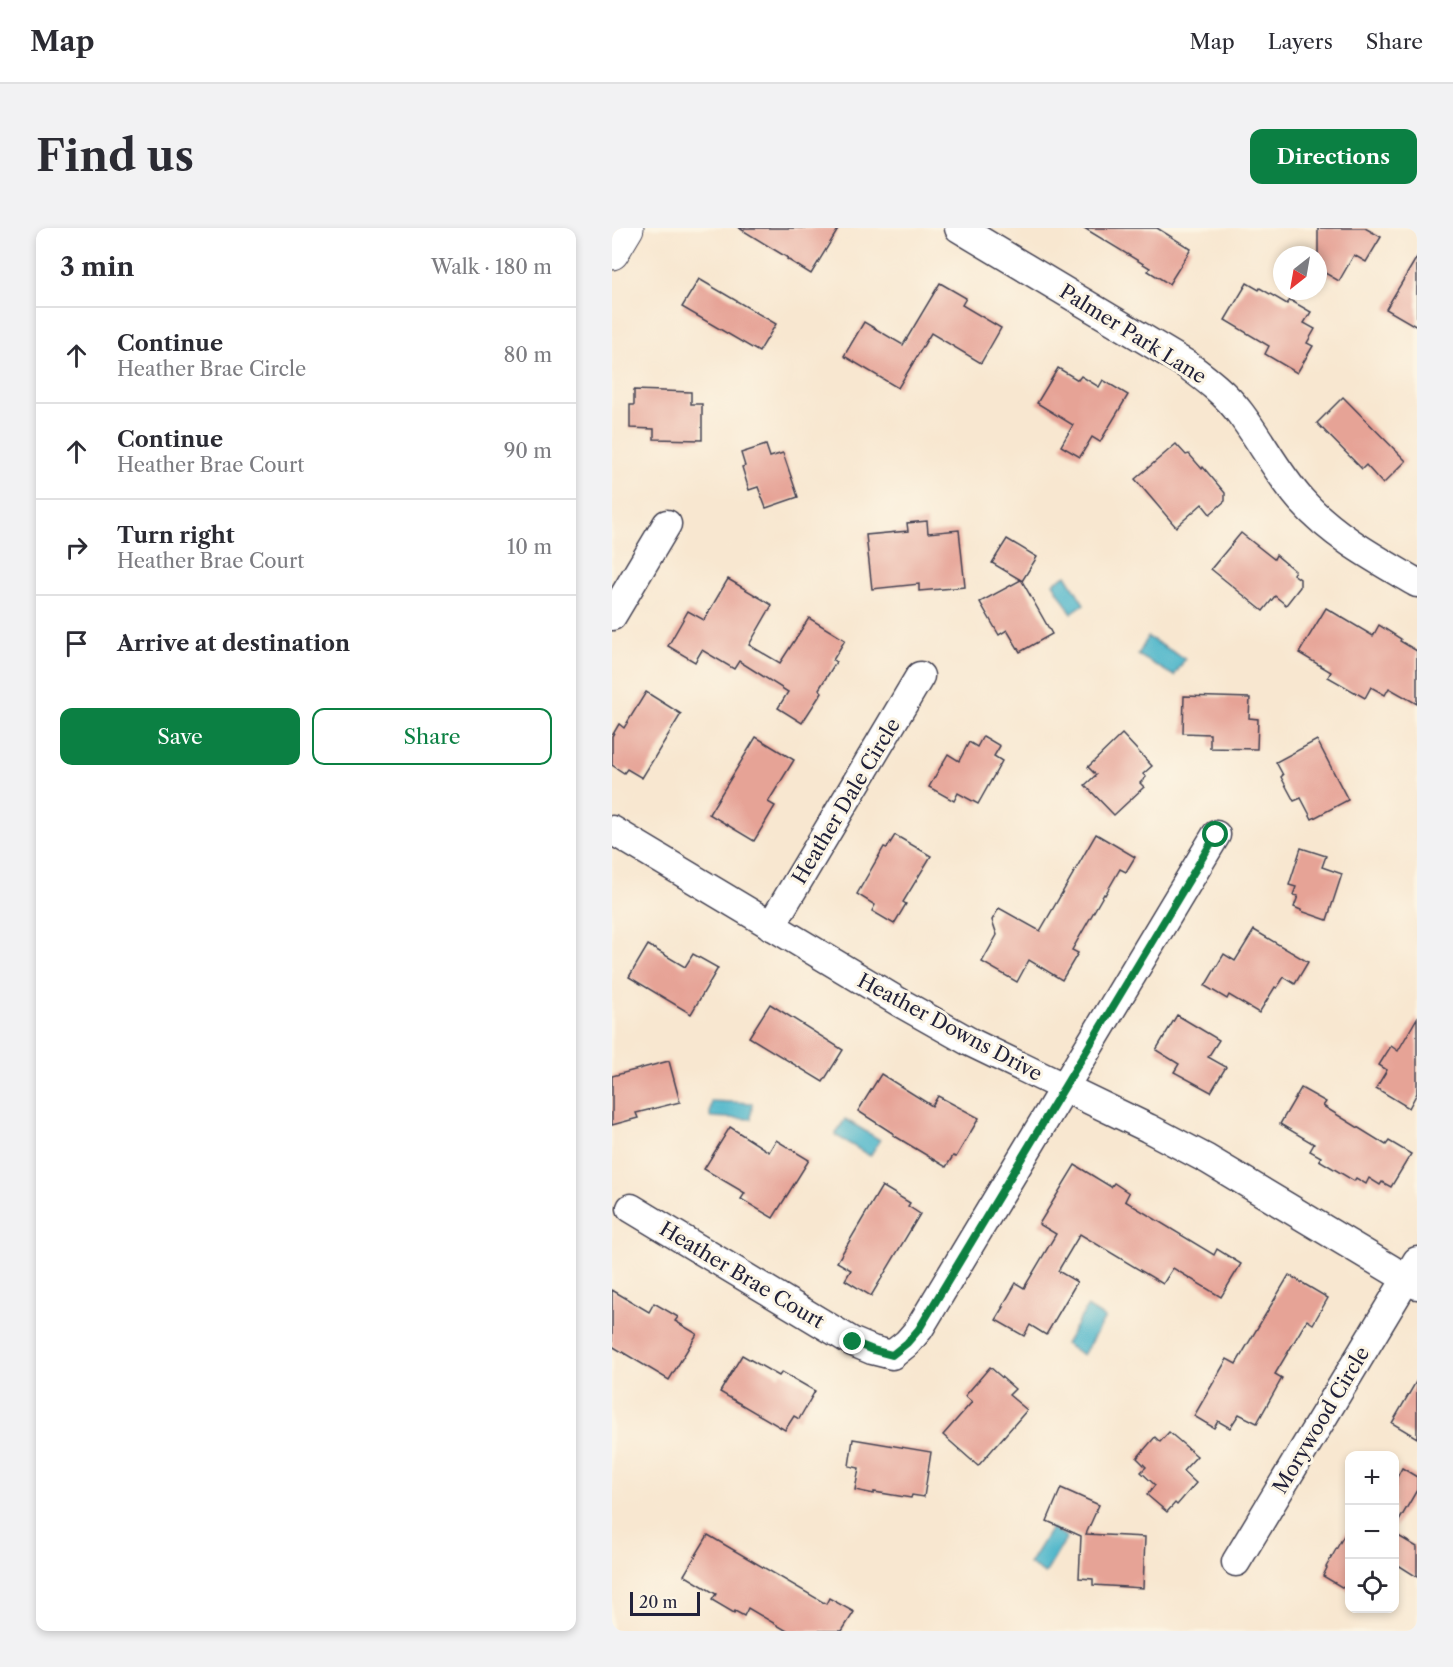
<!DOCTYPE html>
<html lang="en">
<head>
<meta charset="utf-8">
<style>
  :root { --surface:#fff; --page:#f2f2f3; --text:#2b2b33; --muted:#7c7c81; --line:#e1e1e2; --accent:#0b8043 }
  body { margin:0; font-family:"Libre Caslon Text",serif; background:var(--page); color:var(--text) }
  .controls { position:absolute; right:18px; bottom:18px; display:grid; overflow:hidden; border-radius:12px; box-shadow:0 3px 9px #0003 }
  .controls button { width:54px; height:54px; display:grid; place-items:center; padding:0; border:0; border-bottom:2px solid var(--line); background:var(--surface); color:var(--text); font:30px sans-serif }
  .compass { position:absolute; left:661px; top:18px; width:54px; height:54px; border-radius:50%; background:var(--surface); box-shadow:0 3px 9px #0003; rotate:211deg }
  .scale { position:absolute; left:18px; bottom:15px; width:70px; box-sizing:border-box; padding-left:6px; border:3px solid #22223b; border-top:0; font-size:16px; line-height:21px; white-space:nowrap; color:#22223b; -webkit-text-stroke:4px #fcf5e5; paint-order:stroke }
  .stop { position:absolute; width:18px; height:18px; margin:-14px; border:4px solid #0b8043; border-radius:50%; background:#fff }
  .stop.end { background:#0b8043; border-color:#fff; box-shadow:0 2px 6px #0008 }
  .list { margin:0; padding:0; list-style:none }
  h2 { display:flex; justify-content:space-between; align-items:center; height:78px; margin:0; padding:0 24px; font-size:26px }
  h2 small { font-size:20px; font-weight:400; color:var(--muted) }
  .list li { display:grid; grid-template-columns:39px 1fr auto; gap:18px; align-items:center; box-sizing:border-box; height:96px; padding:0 24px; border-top:2px solid var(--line) }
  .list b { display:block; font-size:22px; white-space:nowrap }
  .list p { margin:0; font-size:20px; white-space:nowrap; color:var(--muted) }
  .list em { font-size:20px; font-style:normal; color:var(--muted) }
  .actions { display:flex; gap:12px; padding:18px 24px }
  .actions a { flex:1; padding:14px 0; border:2px solid var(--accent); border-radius:12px; text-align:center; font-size:21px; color:var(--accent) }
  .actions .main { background:var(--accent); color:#fff }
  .icon { flex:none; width:33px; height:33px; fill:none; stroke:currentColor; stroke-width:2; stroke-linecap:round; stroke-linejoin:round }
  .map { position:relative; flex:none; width:805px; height:1403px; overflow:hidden; border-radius:12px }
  header { display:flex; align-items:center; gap:36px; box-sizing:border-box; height:84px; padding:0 30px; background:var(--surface); border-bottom:2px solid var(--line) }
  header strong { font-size:28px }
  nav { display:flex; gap:33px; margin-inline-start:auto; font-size:21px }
  .intro { display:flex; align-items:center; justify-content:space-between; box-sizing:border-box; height:144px; padding:0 36px }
  h1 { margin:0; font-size:42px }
  .button { padding:15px 27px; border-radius:12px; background:var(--accent); color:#fff; font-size:21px; font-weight:700 }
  main { display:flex; gap:36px; padding:0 36px }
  aside { flex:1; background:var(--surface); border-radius:12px; box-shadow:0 3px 9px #0003 }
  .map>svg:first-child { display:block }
  .water { fill:#4db6ca; stroke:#386c82; stroke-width:1.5 }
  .building { fill:#e6a396 }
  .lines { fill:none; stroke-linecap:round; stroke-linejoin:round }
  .minor-casing { stroke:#424051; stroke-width:31 }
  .tertiary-casing { stroke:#424051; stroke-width:35 }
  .minor { stroke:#fff; stroke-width:28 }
  .tertiary { stroke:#fff; stroke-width:33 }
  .route { stroke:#0b8043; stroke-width:8 }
  .labels { text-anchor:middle; stroke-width:6; stroke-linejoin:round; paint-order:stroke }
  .street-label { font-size:20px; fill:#22223b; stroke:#fcf5e5 }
</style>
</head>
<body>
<header>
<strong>Map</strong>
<nav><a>Map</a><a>Layers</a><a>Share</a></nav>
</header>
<div class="intro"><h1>Find us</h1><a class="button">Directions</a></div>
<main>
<aside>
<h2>3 min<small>Walk · 180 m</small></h2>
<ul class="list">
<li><svg class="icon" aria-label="ahead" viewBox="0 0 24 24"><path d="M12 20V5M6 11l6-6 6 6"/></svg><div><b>Continue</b><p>Heather Brae Circle</p></div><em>80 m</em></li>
<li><svg class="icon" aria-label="ahead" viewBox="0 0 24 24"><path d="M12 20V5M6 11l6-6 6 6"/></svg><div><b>Continue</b><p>Heather Brae Court</p></div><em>90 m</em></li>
<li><svg class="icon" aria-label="right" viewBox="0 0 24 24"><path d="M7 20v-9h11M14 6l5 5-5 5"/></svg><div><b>Turn right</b><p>Heather Brae Court</p></div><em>10 m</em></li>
<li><svg class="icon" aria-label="arrive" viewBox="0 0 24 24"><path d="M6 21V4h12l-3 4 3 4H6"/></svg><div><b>Arrive at destination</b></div></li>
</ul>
<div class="actions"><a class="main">Save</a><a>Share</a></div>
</aside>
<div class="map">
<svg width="805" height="1403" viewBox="0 0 805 1403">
  <rect width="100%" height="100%" fill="#fcf5e5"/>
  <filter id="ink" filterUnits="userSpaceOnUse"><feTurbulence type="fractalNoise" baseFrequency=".0167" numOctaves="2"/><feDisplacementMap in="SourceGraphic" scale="12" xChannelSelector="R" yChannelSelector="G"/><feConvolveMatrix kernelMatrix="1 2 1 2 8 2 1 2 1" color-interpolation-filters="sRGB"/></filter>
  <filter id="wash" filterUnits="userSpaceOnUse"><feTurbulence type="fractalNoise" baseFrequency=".008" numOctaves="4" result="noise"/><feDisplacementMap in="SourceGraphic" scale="24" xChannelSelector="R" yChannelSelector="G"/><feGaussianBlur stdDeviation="1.35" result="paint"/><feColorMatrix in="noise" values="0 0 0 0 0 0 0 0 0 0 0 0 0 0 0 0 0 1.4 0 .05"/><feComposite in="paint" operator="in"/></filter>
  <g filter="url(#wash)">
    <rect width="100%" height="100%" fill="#f8e7d0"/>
    <g class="water">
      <polygon points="454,347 472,376 459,385 441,355"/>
      <polygon points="536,409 573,431 562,448 526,427"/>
      <polygon points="99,873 140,875 139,891 98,889"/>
      <polygon points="233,891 268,912 258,928 223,907"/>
      <polygon points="475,1079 493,1090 471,1127 453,1116"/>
      <polygon points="439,1300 455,1309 433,1346 417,1336"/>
    </g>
    <g id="blocks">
      <g class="building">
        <polygon points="127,0 227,0 199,46 175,31 176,30"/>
        <polygon points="472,0 545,0 579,21 557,56 536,43 538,40"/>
        <polygon points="706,0 753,0 769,9 754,34 742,27 727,53 706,41"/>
        <polygon points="805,29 805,99 774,81"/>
        <polygon points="87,51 164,96 147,124 70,79"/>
        <polygon points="328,55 354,70 350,77 389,100 369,135 319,105 286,160 232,128 252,94 291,117"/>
        <polygon points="635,55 647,62 648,60 675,76 678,72 699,84 692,95 703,101 695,115 701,118 685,145 653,126 657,118 613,92"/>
        <polygon points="446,140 466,152 469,148 487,159 491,152 516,167 488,214 480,209 468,229 449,218 461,197 425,175"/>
        <polygon points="22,162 79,164 79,176 90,176 90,212 42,211 42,201 18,200 18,177 22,177"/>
        <polygon points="731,169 794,233 771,256 754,237 750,241 705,195"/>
        <polygon points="564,216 574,227 577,226 590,241 591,239 613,265 613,273 598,286 590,276 564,299 523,251"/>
        <polygon points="154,217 158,229 171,225 186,269 154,280 146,259 137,262 130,239 133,238 129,225"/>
        <polygon points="315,293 316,305 347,302 353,359 307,363 307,356 260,361 254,307 296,303 295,295"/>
        <polygon points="629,305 662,331 664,327 683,343 681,346 688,351 688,359 674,377 663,368 651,383 599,341"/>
        <polygon points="395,311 425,329 410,353 440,406 408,424 395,402 387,407 368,374 409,352 380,335"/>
        <polygon points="116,351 160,377 137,417 168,435 197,390 233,412 221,432 224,434 207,461 210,464 190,495 166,480 176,464 127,433 122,441 90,422 83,434 56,418 76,383 92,392"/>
        <polygon points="714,380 761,408 767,397 789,411 788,413 805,423 805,476 777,460 773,467 759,459 753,470 716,449 719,444 687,425"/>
        <polygon points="34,464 69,486 30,550 15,541 12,545 0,537 0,508 7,496 12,500"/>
        <polygon points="572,468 638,470 637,490 646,491 645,521 598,520 598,506 571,505"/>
        <polygon points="510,506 540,538 531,546 534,549 528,555 532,559 502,587 473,557 484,547 476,539"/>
        <polygon points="371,508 388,518 382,528 390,533 366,576 346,565 342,573 317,559 336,526 347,533 357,514 365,519"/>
        <polygon points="144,509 182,532 156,574 163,578 142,613 97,586"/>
        <polygon points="705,512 736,572 700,591 689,570 682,573 669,549 671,547 664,534"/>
        <polygon points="484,606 523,629 514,644 508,641 493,667 492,666 460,722 466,725 450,752 417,732 405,754 370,734 385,707 380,692 387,680 428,703"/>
        <polygon points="283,607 319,628 291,674 294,676 282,696 260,683 263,677 245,666 272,619 275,620"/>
        <polygon points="689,620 714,628 710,639 730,646 715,692 689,683 689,682 682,679 686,668 681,667 684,659 677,657"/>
        <polygon points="642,702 696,734 683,756 672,749 665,760 663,759 647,785 617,767 615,771 593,758 612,726 623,733"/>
        <polygon points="36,717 73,739 81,726 106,740 79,786 17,749"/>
        <polygon points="158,776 231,822 211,854 137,809"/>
        <polygon points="565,787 607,812 596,829 614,839 599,864 562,844 567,836 544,822"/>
        <polygon points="805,790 805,865 797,880 764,860 775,842 767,837 779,818 786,823"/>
        <polygon points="57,833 68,874 24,885 26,890 0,897 0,848"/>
        <polygon points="269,846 320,878 326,868 367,890 344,929 341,928 334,939 281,907 282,906 246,883"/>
        <polygon points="689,860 714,874 711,878 774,917 777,913 799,926 779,959 770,954 768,957 757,950 754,956 744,950 742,953 707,932 709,929 698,923 702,916 668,896"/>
        <polygon points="118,899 157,924 164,912 197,932 161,990 129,971 133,965 92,941"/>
        <polygon points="463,937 499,959 502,955 517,965 513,973 602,1027 605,1021 629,1036 609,1069 561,1040 551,1056 468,1006 446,1043 465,1054 434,1107 418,1097 412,1108 384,1092 392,1079 390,1079 404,1055 412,1060 444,1006 427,996"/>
        <polygon points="270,958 298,975 296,978 308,986 259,1068 233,1052 239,1042 225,1034"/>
        <polygon points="677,1047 716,1070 701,1096 695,1092 663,1146 670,1150 645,1195 627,1186 618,1200 606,1193 602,1200 582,1188 615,1131 624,1136"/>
        <polygon points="0,1062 37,1084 42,1075 66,1089 63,1093 85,1106 57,1152 0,1118"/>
        <polygon points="130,1127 167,1148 170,1144 203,1163 187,1191 182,1188 173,1202 108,1164"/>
        <polygon points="378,1139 403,1161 397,1167 415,1182 366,1238 331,1207 360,1174 353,1168"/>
        <polygon points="805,1152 805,1210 780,1195"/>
        <polygon points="557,1204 585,1228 571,1243 584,1255 565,1277 563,1275 555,1284 535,1267 543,1257 529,1244 534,1239 525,1230 543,1209 548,1214"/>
        <polygon points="241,1211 319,1224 312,1269 300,1267 299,1270 262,1264 262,1266 243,1262 247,1240 237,1238"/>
        <polygon points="790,1240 805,1249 805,1262 783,1300 783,1253"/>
        <polygon points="449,1260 487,1277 474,1306 533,1309 531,1360 481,1357 481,1351 467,1350 469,1308 435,1293"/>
        <polygon points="738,1297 738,1364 711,1348 715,1340 714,1339"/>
        <polygon points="783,1306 805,1319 805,1349 783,1335"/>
        <polygon points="96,1307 214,1376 217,1370 242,1384 230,1403 175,1403 136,1380 132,1388 123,1383 122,1385 100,1372 104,1366 72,1347"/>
      </g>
    </g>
  </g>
  <g filter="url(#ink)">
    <use href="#blocks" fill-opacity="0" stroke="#424051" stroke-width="1.5"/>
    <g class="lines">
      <defs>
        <g id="minor">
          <path d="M 347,0 L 574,136 C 594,151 613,165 628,185 C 650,214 665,245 689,272 C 721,308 764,331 805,355"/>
          <polyline points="0,388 55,296"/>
          <polyline points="0,602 287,774 358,814 536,900 595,931 805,1057"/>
          <polyline points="159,698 308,448"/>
          <polyline points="19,980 241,1114 260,1122 280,1127 295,1115 307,1101 604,607"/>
          <polyline points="624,1334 805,1033"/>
        </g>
        <polyline id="tertiary" points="0,25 15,0"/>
      </defs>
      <use href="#minor" class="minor-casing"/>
      <use href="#tertiary" class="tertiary-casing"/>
      <use href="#minor" class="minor"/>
      <use href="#tertiary" class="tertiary"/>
    </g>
  </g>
  <g class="lines" filter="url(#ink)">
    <polyline class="route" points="241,1114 261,1122 280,1127 295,1115 307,1101 604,607"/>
  </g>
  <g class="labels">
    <g class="street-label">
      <text transform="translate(521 106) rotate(32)" y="7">Palmer Park Lane</text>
      <text transform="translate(234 573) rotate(-59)" y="7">Heather Dale Circle</text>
      <text transform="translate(338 799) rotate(28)" y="7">Heather Downs Drive</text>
      <text transform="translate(130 1047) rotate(31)" y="7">Heather Brae Court</text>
      <text transform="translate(709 1192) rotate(-59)" y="7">Morywood Circle</text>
    </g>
  </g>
</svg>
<div class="controls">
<button>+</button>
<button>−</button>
<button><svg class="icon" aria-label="locate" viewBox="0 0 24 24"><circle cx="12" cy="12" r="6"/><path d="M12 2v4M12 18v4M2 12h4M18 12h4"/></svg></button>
</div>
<svg class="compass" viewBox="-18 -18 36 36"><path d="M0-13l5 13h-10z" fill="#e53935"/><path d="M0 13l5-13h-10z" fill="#7c7c81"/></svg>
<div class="scale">20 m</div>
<div class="stop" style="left:604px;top:607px"></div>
<div class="stop end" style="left:241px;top:1114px"></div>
</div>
</main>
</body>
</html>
